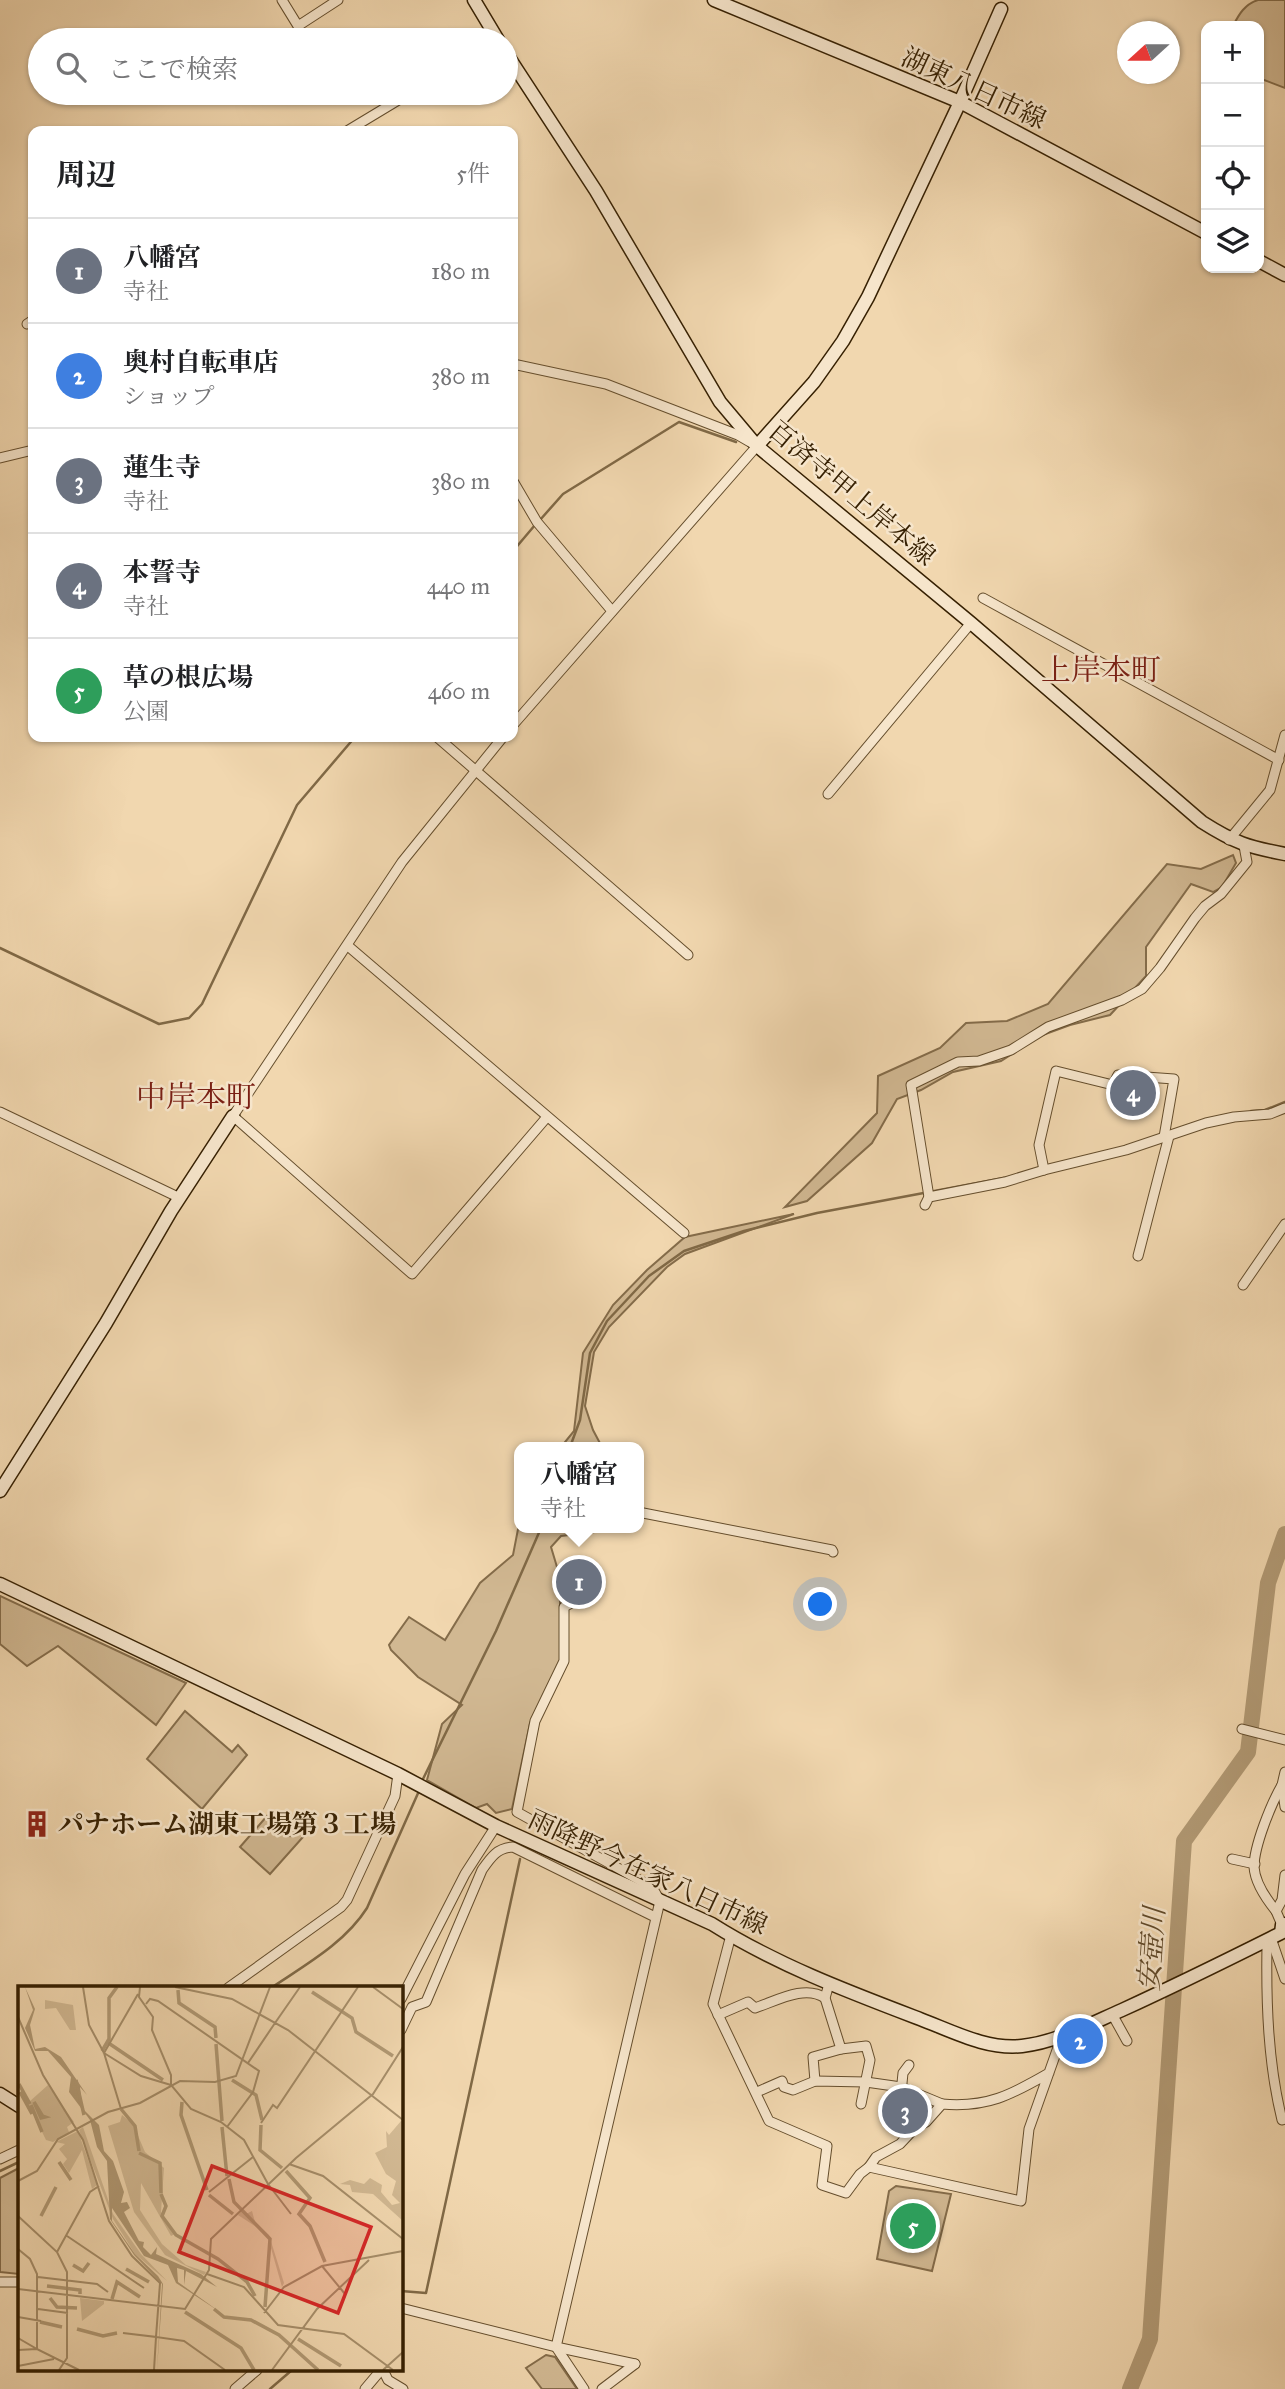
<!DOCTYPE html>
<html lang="ja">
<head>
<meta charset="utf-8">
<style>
  :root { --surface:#fff; --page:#f2f2f2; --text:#202124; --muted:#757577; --line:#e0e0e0; --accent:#1a73e8 }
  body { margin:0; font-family:"IM FELL Great Primer","Noto Serif JP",serif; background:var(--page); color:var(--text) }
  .controls { position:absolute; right:21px; top:21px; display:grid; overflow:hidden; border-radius:14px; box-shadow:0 2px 5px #0004 }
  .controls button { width:63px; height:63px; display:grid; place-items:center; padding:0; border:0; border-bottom:2px solid var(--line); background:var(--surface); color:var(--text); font:35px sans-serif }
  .compass { position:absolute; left:1117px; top:21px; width:63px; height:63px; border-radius:50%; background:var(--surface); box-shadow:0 2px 5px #0004; rotate:249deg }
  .you { position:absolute; left:821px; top:1605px; width:24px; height:24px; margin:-18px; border:5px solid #fff; border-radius:50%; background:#1a73e8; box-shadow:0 0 0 10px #1a73e833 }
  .badge { display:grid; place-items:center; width:46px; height:46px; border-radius:50%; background:var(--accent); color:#fff; font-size:23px; font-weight:700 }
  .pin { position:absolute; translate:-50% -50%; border:4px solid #fff; box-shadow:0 2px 7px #0006 }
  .popup { position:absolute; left:514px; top:1442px; width:130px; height:91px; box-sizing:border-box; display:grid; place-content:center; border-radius:14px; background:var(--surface); filter:drop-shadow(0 2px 5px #0005); font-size:23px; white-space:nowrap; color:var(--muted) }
  .popup b { font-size:26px; color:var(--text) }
  .popup::after { content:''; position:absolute; left:50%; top:100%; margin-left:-14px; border:14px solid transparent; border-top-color:var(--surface) }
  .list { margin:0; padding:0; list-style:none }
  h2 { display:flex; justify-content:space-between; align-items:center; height:91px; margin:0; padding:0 28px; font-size:30px }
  h2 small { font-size:23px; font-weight:400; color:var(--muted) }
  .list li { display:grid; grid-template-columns:46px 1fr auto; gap:21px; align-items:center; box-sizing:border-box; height:105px; padding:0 28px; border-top:2px solid var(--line) }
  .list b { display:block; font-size:26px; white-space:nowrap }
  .list p { margin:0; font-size:23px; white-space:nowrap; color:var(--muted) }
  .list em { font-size:23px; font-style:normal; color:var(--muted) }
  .icon { flex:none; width:38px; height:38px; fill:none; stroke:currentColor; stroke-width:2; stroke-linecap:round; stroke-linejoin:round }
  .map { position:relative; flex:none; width:1285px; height:2389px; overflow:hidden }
  .search { position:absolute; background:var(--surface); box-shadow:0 2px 5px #0004; left:28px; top:28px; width:490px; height:77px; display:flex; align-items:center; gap:18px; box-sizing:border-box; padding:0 24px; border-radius:38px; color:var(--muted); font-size:26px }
  .panel { position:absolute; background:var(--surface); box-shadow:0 2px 5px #0004; left:28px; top:126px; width:490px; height:616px; border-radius:14px }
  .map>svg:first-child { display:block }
  .green { fill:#d1b892; stroke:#846c4a; stroke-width:2 }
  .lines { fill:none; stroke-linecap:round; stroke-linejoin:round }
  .stream { stroke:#806946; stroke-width:2.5 }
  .river { stroke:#b19974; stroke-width:16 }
  .street-casing { stroke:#654e2d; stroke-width:11 }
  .secondary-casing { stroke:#362002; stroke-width:15 }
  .street { stroke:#f6e5cb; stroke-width:9 }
  .secondary { stroke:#f6e5cb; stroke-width:12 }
  .labels { text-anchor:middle; stroke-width:5; stroke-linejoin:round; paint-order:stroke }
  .street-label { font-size:26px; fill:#362002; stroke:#f6e5cb }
  .poi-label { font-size:26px; font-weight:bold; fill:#362002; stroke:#f6e5cb; text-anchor:start }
  .water-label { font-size:28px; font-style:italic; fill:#614a2a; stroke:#f6e5cb }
  .quarter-label { font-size:30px; fill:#7a1f14; stroke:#f6e5cb }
  .inset-river { fill:none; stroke:#b19974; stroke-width:3.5 }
  .inset-road { fill:none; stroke:#a68e6a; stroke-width:2 }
  .view { fill:#d62828; fill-opacity:0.15; stroke:#d62828; stroke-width:3.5 }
  .inset-edge { fill:none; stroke:#362002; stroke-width:3.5 }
</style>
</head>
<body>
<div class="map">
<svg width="1285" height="2389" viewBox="0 0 1285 2389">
  <rect width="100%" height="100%" fill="#f1d7af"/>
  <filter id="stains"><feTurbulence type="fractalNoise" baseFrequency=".00286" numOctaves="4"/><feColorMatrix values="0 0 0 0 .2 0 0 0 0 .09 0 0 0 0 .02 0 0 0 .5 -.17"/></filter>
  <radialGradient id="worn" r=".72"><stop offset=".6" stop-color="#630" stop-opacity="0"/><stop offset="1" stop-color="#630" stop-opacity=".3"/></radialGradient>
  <g class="green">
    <path d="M 1258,0 L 1285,0 L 1285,88 L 1259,78 L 1259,26 L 1233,26 C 1239,14 1245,4 1258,0 Z"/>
    <polygon points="1233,855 1236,863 1222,887 1213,892 1191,884 1146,947 1146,976 1110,1015 1070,1025 1040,1036 1001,1061 953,1072 921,1090 897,1099 872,1143 807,1201 785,1207 877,1113 878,1076 940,1048 966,1023 1007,1021 1048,1004 1167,864 1201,869"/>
    <polygon points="794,1214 685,1254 667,1267 609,1327 594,1352 585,1406 593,1430 602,1447 561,1447 574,1431 583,1353 613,1305 647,1270 685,1237"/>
    <polygon points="519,1524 520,1528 606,1528 603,1531 561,1536 551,1547 560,1577 557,1587 560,1596 560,1663 530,1723 512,1809 496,1813 487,1804 476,1808 427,1780 442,1724 462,1705 418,1677 391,1650 389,1645 409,1617 445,1640 480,1583 513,1555"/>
    <polygon points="0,1596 186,1683 156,1725 58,1646 27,1666 0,1644"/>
    <polygon points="185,1711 232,1752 238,1745 247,1755 202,1809 147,1759"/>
    <polygon points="267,1816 290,1836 304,1821 311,1828 270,1874 240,1847"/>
    <polygon points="19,2168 19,2274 0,2272 0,2178"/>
    <polygon points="896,2186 951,2194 932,2271 877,2259 889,2191"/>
    <polygon points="546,2355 555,2357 577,2389 542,2389 526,2368"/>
  </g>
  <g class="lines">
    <g class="stream">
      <polyline points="540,520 563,494 679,422 736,442"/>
      <polyline points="513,551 535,525"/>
      <polyline points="0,948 159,1024 189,1018 202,1004 297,805 355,737"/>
      <polyline points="1251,1111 1265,1110 1285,1102"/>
      <polyline points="570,1447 580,1420 590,1353 607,1321 649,1276 684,1251 744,1231 817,1213 1009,1177"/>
      <polyline points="422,1781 496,1631 541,1528"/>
      <path d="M 271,1988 C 305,1965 345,1943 367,1908 L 419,1791"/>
      <polyline points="0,2171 19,2162"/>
      <polyline points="401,2291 426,2293 520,1859"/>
      <polyline points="270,2389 292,2370"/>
    </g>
    <polyline class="river" points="1130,2389 1150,2339 1184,1841 1248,1752 1268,1583 1285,1534"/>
    <defs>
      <g id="street">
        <polyline points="282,0 298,26 338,0"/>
        <polyline points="347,131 410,93"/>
        <polyline points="27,324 33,320"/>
        <polyline points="513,364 606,384 738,435 757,446 513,725"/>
        <polyline points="0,458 33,450"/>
        <polyline points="513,481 537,522 612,611"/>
        <polyline points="983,598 1279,760"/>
        <polyline points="437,737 688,955"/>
        <polyline points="503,737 402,862 233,1116 412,1274 547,1117"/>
        <polyline points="828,794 971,623"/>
        <polyline points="1229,840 1270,790 1285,735"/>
        <polyline points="348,946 684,1233"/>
        <polyline points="0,1112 180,1198"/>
        <polyline points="1044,1170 1039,1145 1056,1071 1113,1085 1118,1075 1174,1079 1164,1137"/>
        <polyline points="929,1197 911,1085 958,1062 979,1061 1011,1050 1048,1027 1122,1000 1142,989 1160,968 1195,918 1205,906 1221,894 1247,862 1244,846"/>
        <polyline points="925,1205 929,1197 1005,1182 1044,1170 1126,1150 1206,1123 1234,1117 1270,1114 1285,1108"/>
        <polyline points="1138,1256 1169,1136"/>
        <polyline points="1243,1285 1285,1224"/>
        <polyline points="638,1512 832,1550 833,1552"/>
        <polyline points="577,1600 564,1607 564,1661 535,1721 517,1812 652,1887 660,1901 556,2347 584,2389"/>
        <polyline points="1242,1729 1285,1740"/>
        <polyline points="1285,1772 1282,1785 1285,1807"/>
        <polyline points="1232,1859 1255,1864"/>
        <path d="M 1276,1911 C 1267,1900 1255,1882 1254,1867 C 1254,1846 1271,1804 1282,1785"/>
        <polyline points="1282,1925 1276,1911 1282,1900 1285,1875"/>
        <polyline points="731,1935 713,2004 769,2121 827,2146 822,2185 846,2193 860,2174 869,2167"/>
        <polyline points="1271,1938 1285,1979"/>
        <path d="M 1265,1941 L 1267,1945 C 1266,2003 1268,2063 1282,2120 L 1285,2119"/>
        <polyline points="829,1984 825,1998 841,2049"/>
        <polyline points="228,1988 341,1907 347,1900 395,1796 398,1774"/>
        <polyline points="401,1999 465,1874 496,1826"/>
        <polyline points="1112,2014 1127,2041"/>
        <path d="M 718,2015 L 748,2002 L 755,2008 C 776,2001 805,1984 825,1998"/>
        <path d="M 401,2030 L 412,2007 L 426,2002 L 482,1870 C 491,1857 497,1848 513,1847 L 655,1917"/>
        <path d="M 1049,2073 C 1011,2095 987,2108 942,2104 L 926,2122 L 916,2127 L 900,2144 L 876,2157 L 869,2167 L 1021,2201 L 1029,2129 L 1062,2036"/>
        <polyline points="815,2081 813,2057 841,2049 866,2046 870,2060 861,2104"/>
        <polyline points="757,2092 782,2081 784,2087 793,2090 815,2081 866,2082 901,2087 942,2104"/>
        <polyline points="899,2113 903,2073 909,2065"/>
        <polyline points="0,2159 19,2150"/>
        <polyline points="0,2282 19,2282"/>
        <polyline points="401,2308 556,2347 635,2364"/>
        <polyline points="383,2370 388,2380 403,2389"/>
        <polyline points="235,2389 257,2370"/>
        <polyline points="365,2389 381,2370"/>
        <polyline points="602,2389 635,2364"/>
      </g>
      <g id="secondary">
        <polyline points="474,0 498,40"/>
        <polyline points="714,0 960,102 1206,233"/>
        <path d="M 506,53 L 596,191 L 720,402 L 757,446 L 971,623 L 1202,822 C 1235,843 1248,847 1285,854"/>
        <polyline points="1259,261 1285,275"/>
        <polyline points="757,446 814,382 843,341 868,297 960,102 1001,9"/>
        <polyline points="0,1491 106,1323 171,1211 233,1116"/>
        <path d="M 0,1584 L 398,1774 L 496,1826 L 712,1924 C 777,1965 849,1992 920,2019 C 952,2031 987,2050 1022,2046 C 1057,2042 1090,2024 1122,2010 C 1172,1987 1221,1963 1271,1938 L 1281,1933 L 1282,1925 L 1285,1924"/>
        <polyline points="0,2094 19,2106"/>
      </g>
    </defs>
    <use href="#street" class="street-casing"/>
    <use href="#secondary" class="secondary-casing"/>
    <use href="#street" class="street"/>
    <use href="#secondary" class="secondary"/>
  </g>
  <defs>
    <symbol id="building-bare" viewBox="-9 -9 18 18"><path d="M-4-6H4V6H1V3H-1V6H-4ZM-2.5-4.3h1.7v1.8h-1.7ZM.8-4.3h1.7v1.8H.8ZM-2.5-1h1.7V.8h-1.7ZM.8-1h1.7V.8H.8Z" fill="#8f2418" stroke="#f6e5cb" stroke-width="2.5" paint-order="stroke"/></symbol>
  </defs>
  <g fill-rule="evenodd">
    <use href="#building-bare" x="18" y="1805" width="38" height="38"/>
  </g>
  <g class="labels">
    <g class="street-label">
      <text transform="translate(974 88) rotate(25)" y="9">湖東八日市線</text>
      <text transform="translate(852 493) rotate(40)" y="9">百済寺甲上岸本線</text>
      <text transform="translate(648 1872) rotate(25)" y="9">雨降野今在家八日市線</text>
    </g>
    <g class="poi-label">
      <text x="58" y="1833">パナホーム湖東工場第３工場</text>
    </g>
    <g class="water-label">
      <text transform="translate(1151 1949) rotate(-86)" y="10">安壺川</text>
    </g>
    <g class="quarter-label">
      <text x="1101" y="680">上岸本町</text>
      <text x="196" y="1107">中岸本町</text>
    </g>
  </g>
  <g transform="translate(18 1986)">
    <rect width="385" height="385" fill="#f1d7af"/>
    <path d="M 27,14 L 55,19 L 58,44 L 52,44 L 38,22 L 27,23 ZM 0,97 L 11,116 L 30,99 L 56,136 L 49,141 L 51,146 L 35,156 L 28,154 ZM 104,129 L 115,138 L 127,166 L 146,182 L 143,226 L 157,248 L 153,250 L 123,197 L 122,224 L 144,258 L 168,279 L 188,286 L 186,289 L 147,269 L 116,226 L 90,140 L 102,136 ZM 383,135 L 385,135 L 385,235 L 355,208 L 334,206 L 332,199 L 322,198 L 332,194 L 346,198 L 352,192 L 364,199 L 363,206 L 374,219 L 382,217 L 374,209 L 378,195 L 368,188 L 357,167 L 369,161 L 368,145 L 371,149 ZM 65,141 L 95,228 L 123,268 L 149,295 L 117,268 L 95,233 L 61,144 ZM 60,145 L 79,199 L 74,203 L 64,164 L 51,187 L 45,178 L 49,173 L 41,163 L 47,158 L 38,156 ZM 224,224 L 228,228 L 234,225 L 237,236 L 251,249 L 266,297 L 264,301 L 249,248 L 220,229 ZM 62,312 L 86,315 L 86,318 L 64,335 Z" fill="#d1b892"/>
    <path d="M 7,1 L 17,23 L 12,39 L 17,63 L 27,61 L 43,71 L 69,109 L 62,101 L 64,122 L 81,139 L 86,165 L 95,175 L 106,206 L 103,217 L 109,216 L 112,222 L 106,226 L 121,255 L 126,256 L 125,261 L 133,269 L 139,261 L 138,268 L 183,288 L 199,301 L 168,285 L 166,299 L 166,284 L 159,282 L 160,296 L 202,326 L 158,297 L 150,279 L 126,270 L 94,222 L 94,235 L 117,268 L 140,290 L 145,298 L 139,384 L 144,298 L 116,269 L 92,233 L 89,175 L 79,161 L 72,134 L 51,106 L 53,91 L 30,65 L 17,65 L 7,42 L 15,24 Z" fill="#b19974"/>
    <path class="inset-river" d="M 160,4 L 161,17 L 197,41 L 198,52M 294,6 L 334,32 L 338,46 L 375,70M 89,56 L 145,94M 198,58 L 204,135M 84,65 L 91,53 L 91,12 L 99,1M 58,94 L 66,129M 214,94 L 238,109 L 244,134M 1,98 L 12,118M 2,106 L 14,128M 16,116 L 24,129 L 24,130 L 27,131 L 23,132 ZM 164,116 L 163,129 L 189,204M 13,119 L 24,146M 103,123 L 117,140 L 121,165M 243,139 L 242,164 L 264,182M 204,141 L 209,190M 121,167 L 142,177 L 143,207M 41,176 L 53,194M 268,185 L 292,212 L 281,228 L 292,240 L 307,276M 211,193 L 216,216 L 252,253 L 247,321M 143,208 L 148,220 L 144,230 L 158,249 L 200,273 L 229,296 L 237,310M 191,209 L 215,228M 23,230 L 38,201M 55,279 L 65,285 L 71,277M 108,283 L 131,296M 29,300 L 62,304 L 62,308M 32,312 L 39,321 L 59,322M 94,313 L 99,296 L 122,311M 196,323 L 206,331 L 233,334 L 261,349 L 300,384M 167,326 L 223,362 L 236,384M 22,336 L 44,341M 59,343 L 85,350 L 99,347M 280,353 L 323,380"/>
    <path class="inset-road" d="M 65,1 L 71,39 L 86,67 L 103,123M 122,1 L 121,11 L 135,31 L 134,44 L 153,89 L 153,99 L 173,123 L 203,136 L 226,154 L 250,198M 157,1 L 214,13 L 241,28M 355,1 L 385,23M 120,8 L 86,67 L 123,90 L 153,99M 128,18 L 132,13 L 140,15 L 241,85 L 235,106 L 209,141M 241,28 L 270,44 L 385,134M 0,31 L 25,89 L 65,154 L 91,235 L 114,270 L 142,297 L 138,351 L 166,355 L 207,384M 257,37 L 282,1M 230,77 L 257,37M 243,137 L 255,119 L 259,122 L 340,1M 271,178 L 305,190 L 385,253M 0,195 L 19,185 L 40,153 L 90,126 L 122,117 L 162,95 L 197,96 L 218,90 L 252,1M 250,198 L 273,228M 191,206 L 235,171M 0,230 L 39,266 L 49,286 L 49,372 L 41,384M 49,250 L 126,302M 0,263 L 12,273 L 19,288 L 19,363 L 0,352M 39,266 L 72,206 L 81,200M 304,280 L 327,308M 189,288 L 226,301 L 260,339 L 326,348 L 375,384M 20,291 L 79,298 L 90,306M 0,303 L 167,323 L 191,284 L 193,253 L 278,172 L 355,108 L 385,61M 20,323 L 50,327M 246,327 L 266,301 L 304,280 L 385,265M 0,331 L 23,335M 105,347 L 138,351 L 136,384M 0,364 L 19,363 L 61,384M 0,380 L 36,373M 254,384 L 299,323 L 351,274M 365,384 L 385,366"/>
    <path class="view" d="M 194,180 L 353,241 L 320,327 L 161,266 Z"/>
    <rect width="385" height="385" class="inset-edge"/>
  </g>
  <rect width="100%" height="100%" filter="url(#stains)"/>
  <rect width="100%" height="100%" fill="url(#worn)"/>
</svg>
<div class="controls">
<button>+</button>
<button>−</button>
<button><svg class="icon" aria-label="locate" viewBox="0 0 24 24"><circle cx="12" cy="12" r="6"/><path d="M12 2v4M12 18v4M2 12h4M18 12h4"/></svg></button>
<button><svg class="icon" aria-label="layers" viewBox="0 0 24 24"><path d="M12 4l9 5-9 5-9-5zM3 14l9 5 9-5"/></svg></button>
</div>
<svg class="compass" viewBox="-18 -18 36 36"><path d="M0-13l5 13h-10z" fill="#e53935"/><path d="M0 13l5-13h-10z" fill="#757577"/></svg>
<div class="you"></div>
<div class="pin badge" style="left:579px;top:1582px;background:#6b7280">1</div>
<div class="popup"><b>八幡宮</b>寺社</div>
<div class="pin badge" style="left:1080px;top:2041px;background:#3f7fe0">2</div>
<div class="pin badge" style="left:905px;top:2111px;background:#6b7280">3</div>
<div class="pin badge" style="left:1133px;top:1093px;background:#6b7280">4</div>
<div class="pin badge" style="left:913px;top:2226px;background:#2e9e5b">5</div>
<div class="search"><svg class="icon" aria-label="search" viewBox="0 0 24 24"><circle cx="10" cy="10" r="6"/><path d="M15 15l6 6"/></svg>ここで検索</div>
<section class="panel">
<h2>周辺<small>5件</small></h2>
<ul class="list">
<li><span class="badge" style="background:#6b7280">1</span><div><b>八幡宮</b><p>寺社</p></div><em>180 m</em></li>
<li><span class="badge" style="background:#3f7fe0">2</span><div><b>奥村自転車店</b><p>ショップ</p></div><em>380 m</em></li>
<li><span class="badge" style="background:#6b7280">3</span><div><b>蓮生寺</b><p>寺社</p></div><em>380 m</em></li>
<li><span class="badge" style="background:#6b7280">4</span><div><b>本誓寺</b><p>寺社</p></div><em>440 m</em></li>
<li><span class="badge" style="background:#2e9e5b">5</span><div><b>草の根広場</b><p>公園</p></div><em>460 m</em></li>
</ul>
</section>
</div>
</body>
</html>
